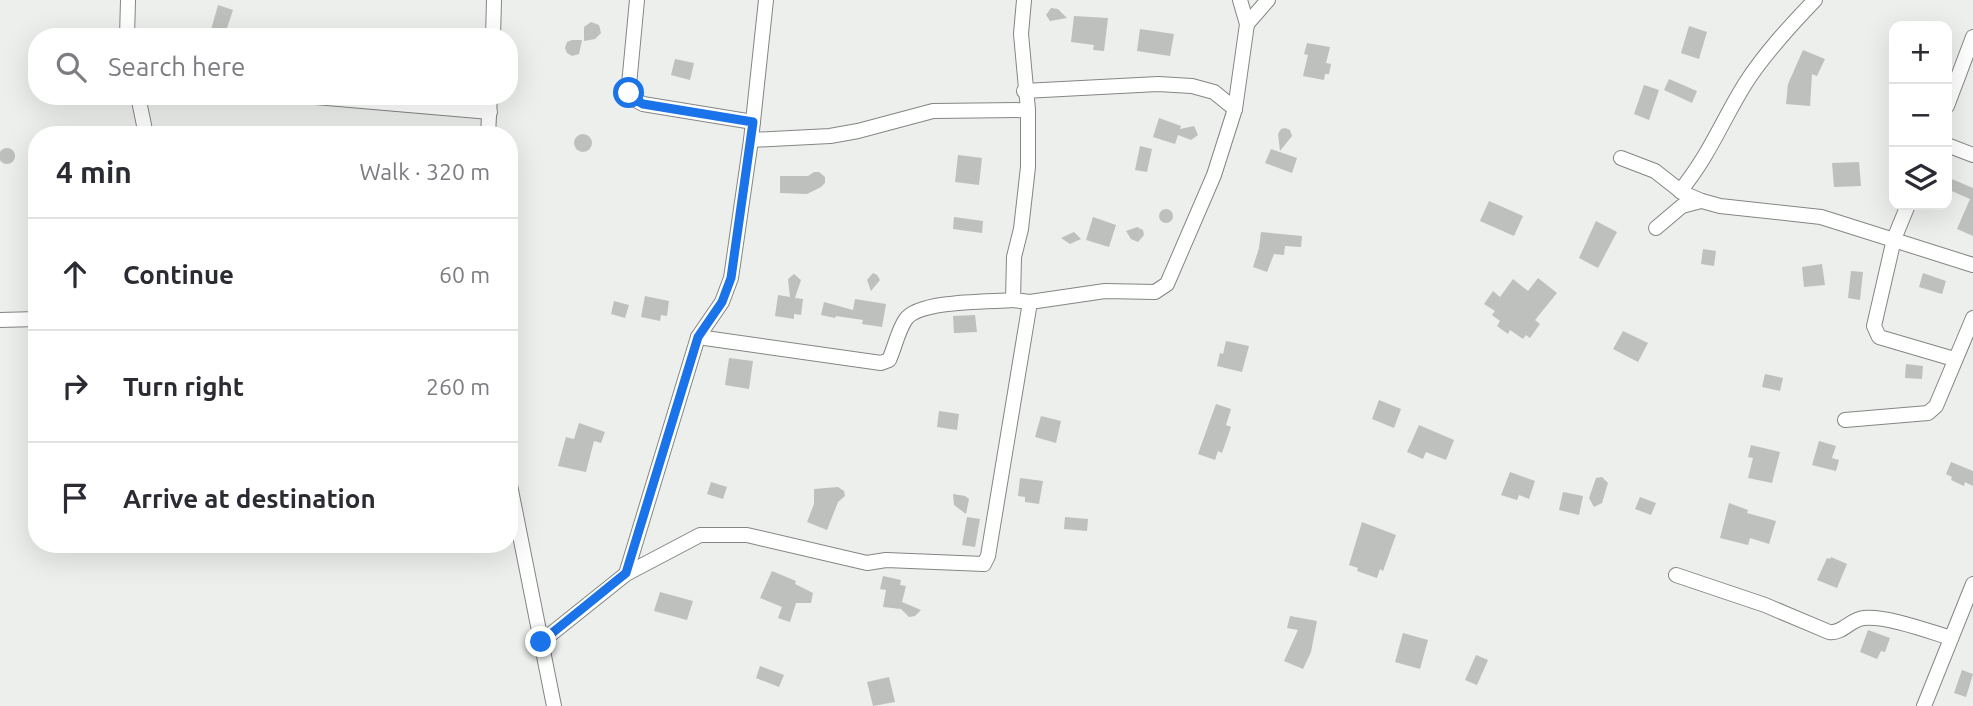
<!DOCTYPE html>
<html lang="en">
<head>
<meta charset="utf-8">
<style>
  :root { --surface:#fff; --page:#f2f2f3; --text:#2b2b33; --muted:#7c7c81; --line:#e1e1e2 }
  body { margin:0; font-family:Ubuntu,sans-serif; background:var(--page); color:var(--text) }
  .controls { position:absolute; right:21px; top:21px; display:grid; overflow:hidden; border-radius:14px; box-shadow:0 7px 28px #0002 }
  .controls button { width:63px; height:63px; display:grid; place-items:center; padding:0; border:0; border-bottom:2px solid var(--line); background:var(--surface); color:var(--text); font:35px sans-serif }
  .stop { position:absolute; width:21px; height:21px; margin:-16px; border:5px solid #1a73e8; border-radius:50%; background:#fff }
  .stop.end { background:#1a73e8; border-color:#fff; box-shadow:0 2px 7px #0008 }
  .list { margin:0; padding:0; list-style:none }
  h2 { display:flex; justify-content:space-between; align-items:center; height:91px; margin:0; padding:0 28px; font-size:30px }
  h2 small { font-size:23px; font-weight:400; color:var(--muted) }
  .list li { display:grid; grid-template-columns:46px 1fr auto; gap:21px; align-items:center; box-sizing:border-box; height:112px; padding:0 28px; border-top:2px solid var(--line) }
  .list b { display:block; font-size:26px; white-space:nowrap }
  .list em { font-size:23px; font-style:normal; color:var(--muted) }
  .icon { flex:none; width:38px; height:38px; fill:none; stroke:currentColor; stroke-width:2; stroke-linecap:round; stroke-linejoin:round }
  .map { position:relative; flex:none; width:1973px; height:706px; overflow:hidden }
  .search { position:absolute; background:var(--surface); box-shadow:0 7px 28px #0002; left:28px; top:28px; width:490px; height:77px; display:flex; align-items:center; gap:18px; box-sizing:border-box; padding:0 24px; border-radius:28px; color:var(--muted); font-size:26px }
  .panel { position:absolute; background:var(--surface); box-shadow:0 7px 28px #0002; left:28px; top:126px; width:490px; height:427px; border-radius:28px }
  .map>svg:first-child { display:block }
  .building { fill:#bdc0bc }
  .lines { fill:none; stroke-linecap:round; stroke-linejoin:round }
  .street-casing { stroke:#838682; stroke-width:16 }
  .street { stroke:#fff; stroke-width:14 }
  .route { stroke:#1a73e8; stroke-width:9 }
</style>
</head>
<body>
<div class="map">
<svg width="1973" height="706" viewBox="0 0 1973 706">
  <rect width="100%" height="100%" fill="#ecefeb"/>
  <g class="building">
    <polygon points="218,5 233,10 224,37 209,37"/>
    <polygon points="1051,8 1058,9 1067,18 1050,21 1046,15"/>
    <polygon points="1074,16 1108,18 1104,51 1093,50 1094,45 1071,42"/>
    <polygon points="591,22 599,25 601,33 595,39 584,41 584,27"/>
    <polygon points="1689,26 1707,32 1699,59 1681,53"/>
    <polygon points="1140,29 1174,34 1170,56 1137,51"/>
    <polygon points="582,40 579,54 572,56 567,53 565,48 567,42 572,40"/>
    <polygon points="1307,43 1330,47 1326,63 1331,64 1329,74 1325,74 1324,80 1303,76 1308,55 1304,54"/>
    <polygon points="1803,50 1825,59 1817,76 1812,74 1810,106 1786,104 1788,84"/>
    <polygon points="675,59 694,63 690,80 671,75"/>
    <polygon points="1669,79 1697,91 1692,103 1664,90"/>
    <polygon points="1644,85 1659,90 1649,120 1634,114"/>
    <polygon points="1159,118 1181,126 1180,129 1194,126 1198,135 1191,140 1178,135 1175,144 1153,137"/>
    <polygon points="1285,128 1290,130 1292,136 1280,151 1278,134 1281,129"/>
    <circle cx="583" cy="143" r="9"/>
    <polygon points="1140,146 1152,149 1147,172 1135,170"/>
    <circle cx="7" cy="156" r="8"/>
    <polygon points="1271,149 1297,158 1292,173 1265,163"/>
    <polygon points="958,155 982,158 979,185 955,182"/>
    <polygon points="1859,162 1861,186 1834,187 1832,163"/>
    <polygon points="814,172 819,172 825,177 825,183 821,187 807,194 780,193 780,176 808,176"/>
    <polygon points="1947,177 1973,188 1973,236 1957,229 1970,199 1947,189"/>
    <polygon points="1489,201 1523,216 1514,236 1480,221"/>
    <circle cx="1166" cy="216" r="7"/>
    <polygon points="954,217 983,221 982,233 953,229"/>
    <polygon points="1093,217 1116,225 1109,247 1086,240"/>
    <polygon points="1596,221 1617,232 1598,268 1579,258"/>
    <polygon points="1137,227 1143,230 1144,235 1138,242 1131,239 1126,231"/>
    <polygon points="1074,232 1081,239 1070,244 1061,238"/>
    <polygon points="1261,232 1302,236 1301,247 1285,246 1284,255 1274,254 1267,272 1253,267 1259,248"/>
    <polygon points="1703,249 1716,251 1714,266 1701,264"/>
    <polygon points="1822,264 1825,285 1804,287 1802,267"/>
    <polygon points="1851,271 1863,272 1860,300 1848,298"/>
    <polygon points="873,273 877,275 880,280 871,291 867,280"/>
    <polygon points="1923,273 1946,281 1942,294 1919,287"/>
    <polygon points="794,274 801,280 795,298 803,299 801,315 794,314 794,319 775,316 778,295 790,297 788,279"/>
    <polygon points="1538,278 1557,293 1535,320 1540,324 1530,338 1526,335 1523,339 1510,330 1508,334 1497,326 1500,321 1492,315 1495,311 1484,304 1493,291 1500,297 1513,279 1528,291"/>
    <polygon points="645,296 669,301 667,316 661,315 660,321 641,317"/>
    <polygon points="855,299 886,304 882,327 862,324 863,320 836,316 835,318 821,315 824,302 853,310"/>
    <polygon points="614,301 629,305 625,318 611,314"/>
    <polygon points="975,315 977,332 954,333 953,316"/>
    <polygon points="1623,331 1648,343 1638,362 1613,349"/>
    <polygon points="1226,341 1249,346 1242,372 1217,366 1220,353 1223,354"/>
    <polygon points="729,358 753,361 749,389 725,385"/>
    <polygon points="1906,364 1923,366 1922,379 1905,378"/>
    <polygon points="1765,374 1783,378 1780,391 1762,387"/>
    <polygon points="1379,400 1401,409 1394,428 1372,419"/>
    <polygon points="1216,404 1231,409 1226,425 1231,427 1222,453 1218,451 1215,460 1198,454"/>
    <polygon points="939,411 959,414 957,430 937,427"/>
    <polygon points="1041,416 1061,421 1056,443 1035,437"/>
    <polygon points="579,423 605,432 601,443 594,441 586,472 558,466 566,437 574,439"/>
    <polygon points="1419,425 1454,440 1446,460 1426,452 1423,459 1407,452"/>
    <polygon points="1819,441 1836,446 1832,458 1839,460 1836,471 1812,465"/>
    <polygon points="1751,445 1780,452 1772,483 1748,478 1753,458 1748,457"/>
    <polygon points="1951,462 1973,471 1973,486 1965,482 1964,486 1951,480 1952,477 1946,474"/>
    <polygon points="1510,472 1535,481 1529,499 1519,495 1517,500 1501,495"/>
    <polygon points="1602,477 1608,483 1602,503 1594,507 1589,498 1596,478"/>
    <polygon points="1020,478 1043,481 1039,504 1025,502 1025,497 1018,496"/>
    <polygon points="711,482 727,487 723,499 707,494"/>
    <polygon points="838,487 844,491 845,496 838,502 827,530 807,522 814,504 814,489"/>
    <polygon points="1563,492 1583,496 1579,515 1559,510"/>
    <polygon points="953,494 965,496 969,499 966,514 954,505"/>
    <polygon points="1640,497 1656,503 1651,515 1635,509"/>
    <polygon points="1729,503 1748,510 1747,513 1776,521 1769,544 1750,538 1748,545 1720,538"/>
    <polygon points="967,517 980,519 975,547 962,545"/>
    <polygon points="1065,517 1088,519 1087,531 1064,529"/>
    <polygon points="1362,522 1396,535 1383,571 1380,569 1377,578 1357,571 1358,568 1349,565"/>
    <polygon points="1831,557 1847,564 1837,588 1817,580 1827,558 1830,559"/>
    <polygon points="772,571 796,581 795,584 813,593 811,603 796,603 790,622 778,618 782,607 760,598"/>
    <polygon points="883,576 901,580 900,585 906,586 902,602 921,610 915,616 909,617 901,609 883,607 886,590 880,589"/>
    <polygon points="660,592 693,601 687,620 654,611"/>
    <polygon points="1290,616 1317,621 1311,652 1303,669 1284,661 1298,630 1287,628"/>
    <polygon points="1868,630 1890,638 1885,652 1881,651 1877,659 1860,652"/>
    <polygon points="1403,633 1428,640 1420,669 1395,662"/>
    <polygon points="1476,655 1488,660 1477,685 1465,680"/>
    <polygon points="760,666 784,675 779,687 756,678"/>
    <polygon points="1962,670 1973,674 1966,697 1954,693"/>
    <polygon points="889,677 895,702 873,706 867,682"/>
  </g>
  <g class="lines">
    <defs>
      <g id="street">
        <polyline points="637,0 629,85 632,98 643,104 753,122"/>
        <polyline points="1024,0 1021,34 1028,110 1028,167 1021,229 1014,257 1013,300 1030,302 1105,291 1155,292 1167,284 1214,175 1235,109 1247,24 1240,0"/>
        <polyline points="1247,24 1268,0"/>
        <polyline points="127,37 128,0"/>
        <polyline points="493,37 494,0"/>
        <polyline points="1024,91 1158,84 1192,86 1214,92 1235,109"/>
        <polyline points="138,96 146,135"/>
        <polyline points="304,96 490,112"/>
        <polyline points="1947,106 1973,37"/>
        <polyline points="488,135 490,96"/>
        <polyline points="751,140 830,136 858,131 933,111 1028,110"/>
        <polyline points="1947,145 1973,155"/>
        <polyline points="1621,158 1655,171 1683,193 1702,201 1720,206 1821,217 1973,265"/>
        <path d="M 1680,191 C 1709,156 1722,121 1745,84 C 1764,54 1790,26 1815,0"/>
        <polyline points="1908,205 1894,239 1874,326 1879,337 1954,359"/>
        <polyline points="1656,228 1682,206 1701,201"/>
        <polyline points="0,320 37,319"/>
        <path d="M 698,337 L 881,363 L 889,360 C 895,347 898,330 906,319 C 920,300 990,302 1013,300"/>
        <polyline points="1845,420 1928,413 1936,406 1973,318"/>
        <polyline points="509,480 554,706"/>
        <polyline points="626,574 698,337 722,302 731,278 751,140 766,0"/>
        <path d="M 1676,575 L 1765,605 L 1829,632 C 1843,634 1850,619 1864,618 C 1888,616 1928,631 1951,638"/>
        <polyline points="541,642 626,574 700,535 747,535 867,563 886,560 984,564 988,556 1030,302"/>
        <polyline points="1924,706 1973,584"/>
      </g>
    </defs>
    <use href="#street" class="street-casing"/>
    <use href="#street" class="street"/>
  </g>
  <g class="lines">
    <polyline class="route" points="541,642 626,573 698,337 722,302 731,278 753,122 643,104 632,98 629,93"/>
  </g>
</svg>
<div class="controls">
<button>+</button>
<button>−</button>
<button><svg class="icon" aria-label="layers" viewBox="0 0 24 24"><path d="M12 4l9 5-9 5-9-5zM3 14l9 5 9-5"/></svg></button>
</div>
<div class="stop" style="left:629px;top:93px"></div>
<div class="stop end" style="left:541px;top:642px"></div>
<div class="search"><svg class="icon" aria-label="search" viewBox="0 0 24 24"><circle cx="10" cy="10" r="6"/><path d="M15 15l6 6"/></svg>Search here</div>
<section class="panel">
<h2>4 min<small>Walk · 320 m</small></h2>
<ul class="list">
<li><svg class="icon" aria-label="ahead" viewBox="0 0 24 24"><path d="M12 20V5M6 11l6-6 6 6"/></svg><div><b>Continue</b></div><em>60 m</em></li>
<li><svg class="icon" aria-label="right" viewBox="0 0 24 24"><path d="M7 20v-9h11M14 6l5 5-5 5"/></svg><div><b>Turn right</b></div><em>260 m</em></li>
<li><svg class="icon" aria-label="arrive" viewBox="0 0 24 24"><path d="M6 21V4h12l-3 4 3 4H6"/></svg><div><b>Arrive at destination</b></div></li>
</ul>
</section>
</div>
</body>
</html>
